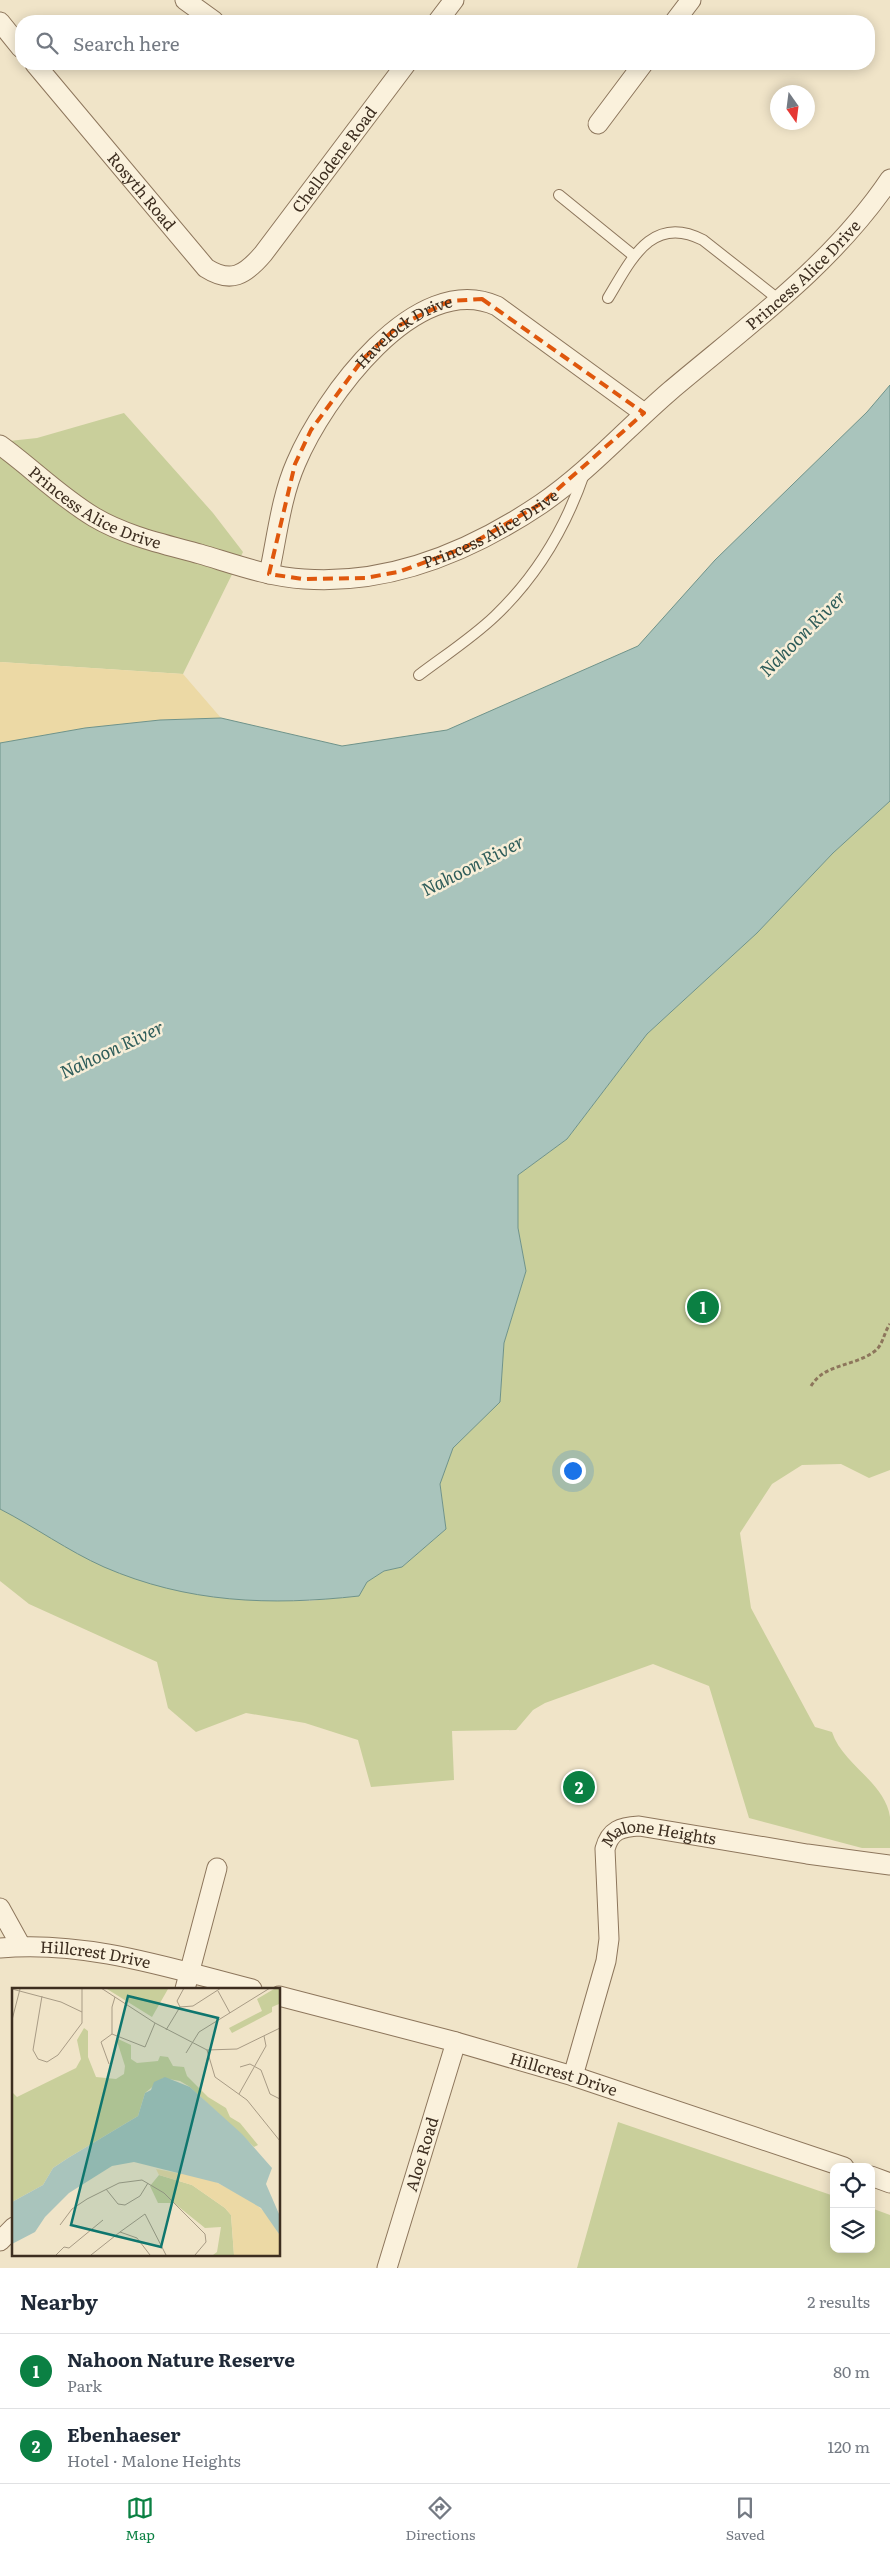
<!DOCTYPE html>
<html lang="en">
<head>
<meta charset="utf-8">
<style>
  :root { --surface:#fff; --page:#f2f2f3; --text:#1f2937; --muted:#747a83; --line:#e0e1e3; --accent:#0b8043 }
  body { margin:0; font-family:Literata,serif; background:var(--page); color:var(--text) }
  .controls { position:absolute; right:15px; bottom:15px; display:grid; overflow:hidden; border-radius:10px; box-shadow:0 2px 12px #0003 }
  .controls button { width:45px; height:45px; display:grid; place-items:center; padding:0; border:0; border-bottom:1px solid var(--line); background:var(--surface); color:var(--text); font:25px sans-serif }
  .compass { position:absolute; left:770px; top:85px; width:45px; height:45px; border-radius:50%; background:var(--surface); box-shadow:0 2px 12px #0003; rotate:166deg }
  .you { position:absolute; left:572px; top:1470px; width:18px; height:18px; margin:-12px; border:4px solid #fff; border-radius:50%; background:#1a73e8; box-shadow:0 0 0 8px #1a73e833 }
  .badge { display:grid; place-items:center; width:32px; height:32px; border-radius:50%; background:var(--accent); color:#fff; font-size:16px; font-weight:700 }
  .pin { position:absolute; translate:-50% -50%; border:2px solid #fff; box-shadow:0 1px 5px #0006 }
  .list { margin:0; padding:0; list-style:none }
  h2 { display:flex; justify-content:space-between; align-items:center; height:65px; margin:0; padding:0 20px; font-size:21px }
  h2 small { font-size:16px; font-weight:400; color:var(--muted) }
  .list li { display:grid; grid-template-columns:32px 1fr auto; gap:15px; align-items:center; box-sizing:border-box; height:75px; padding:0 20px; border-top:1px solid var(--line) }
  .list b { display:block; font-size:19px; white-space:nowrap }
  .list p { margin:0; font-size:16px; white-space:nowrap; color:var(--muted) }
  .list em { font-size:16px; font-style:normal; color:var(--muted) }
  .icon { flex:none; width:28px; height:28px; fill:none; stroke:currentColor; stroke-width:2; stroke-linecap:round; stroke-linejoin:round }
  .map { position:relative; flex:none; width:890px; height:2268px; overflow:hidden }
  .search { position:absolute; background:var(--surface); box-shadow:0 2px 12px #0003; left:15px; right:15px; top:15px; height:55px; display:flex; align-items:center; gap:12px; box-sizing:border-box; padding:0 18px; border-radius:20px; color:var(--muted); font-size:19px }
  .sheet { height:215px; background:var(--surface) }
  nav { display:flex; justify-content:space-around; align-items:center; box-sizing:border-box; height:70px; border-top:1px solid var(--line); background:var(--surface); font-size:14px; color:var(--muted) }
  nav a { display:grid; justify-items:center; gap:2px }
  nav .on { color:var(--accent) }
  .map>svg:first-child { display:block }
  .green { fill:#c9cf9b }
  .sand { fill:#ecd9a5 }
  .water { fill:#a9c4bc; stroke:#6f938a }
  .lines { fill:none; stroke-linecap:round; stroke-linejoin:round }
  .lane-casing { stroke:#8d765c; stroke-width:12 }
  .street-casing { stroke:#8d765c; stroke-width:21 }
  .path { stroke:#8d765c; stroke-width:3; stroke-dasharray:4 2.5; stroke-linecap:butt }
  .lane { stroke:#faf1dc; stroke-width:10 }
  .street { stroke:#faf1dc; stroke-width:19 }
  .marked { fill:none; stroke:#df570d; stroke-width:4; stroke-dasharray:10 6; stroke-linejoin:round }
  .labels { text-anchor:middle; stroke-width:5; stroke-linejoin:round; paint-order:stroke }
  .street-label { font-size:16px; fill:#3d2e20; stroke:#f7eed8 }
  .water-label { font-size:18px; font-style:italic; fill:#2f5d5a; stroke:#f7eed8 }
  .inset-road { fill:none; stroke:#a89b85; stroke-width:1 }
  .view { fill:#0f766e; fill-opacity:0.15; stroke:#0f766e; stroke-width:2.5 }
  .inset-edge { fill:none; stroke:#3d2e20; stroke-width:2.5 }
</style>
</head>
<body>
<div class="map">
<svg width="890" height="2268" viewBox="0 0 890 2268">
  <rect width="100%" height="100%" fill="#f0e4c8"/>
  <g class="green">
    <polygon points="124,413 213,513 243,552 183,674 0,662 0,442 37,438"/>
    <path d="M 890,801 L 890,1470 L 869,1478 L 841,1464 L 802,1465 L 772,1484 L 740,1533 L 751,1608 L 815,1727 L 832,1732 C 842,1764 885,1782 890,1817 C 890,1827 890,1838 890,1848 L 862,1848 L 749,1818 L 709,1686 L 653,1664 L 545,1703 L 533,1710 L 516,1730 L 452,1731 L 454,1780 L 371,1787 L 358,1740 L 305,1723 L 246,1713 L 196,1732 L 168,1708 L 157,1662 L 29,1604 L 0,1581 L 0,1509 L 17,1518 L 268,1600 L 308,1601 L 358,1596 L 367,1582 L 384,1571 L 402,1567 L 446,1529 L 440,1483 L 453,1448 L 500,1401 L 504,1343 L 526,1271 L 518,1228 L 518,1175 L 567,1139 L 647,1034 L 757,933 L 833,853 Z"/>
    <polygon points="618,2122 834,2196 834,2249 871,2249 871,2208 890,2215 890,2268 577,2268"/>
  </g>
  <polygon class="sand" points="0,662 183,674 221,718 160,720 85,728 0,743"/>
  <path class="water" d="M 890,385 L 890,801 L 833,853 L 757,933 L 647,1034 L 567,1139 L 518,1175 L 518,1228 L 526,1271 L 504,1343 L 500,1402 L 453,1448 L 440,1484 L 446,1529 L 402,1567 L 384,1571 L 367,1582 L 359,1596 C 270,1606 187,1603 104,1567 C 68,1551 35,1527 0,1509 L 0,743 L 85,728 L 160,720 L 221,718 L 342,746 L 447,730 L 638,646 L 715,560 L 867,412 Z"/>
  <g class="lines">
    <defs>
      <g id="lane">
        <polyline points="559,195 634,256"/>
        <path d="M 608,298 C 630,262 651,213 703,240 L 778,299"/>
        <path d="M 419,675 C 444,656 472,638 495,616 C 537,576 565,529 584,474"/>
      </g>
      <g id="street">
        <polyline points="185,0 214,21"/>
        <polyline points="438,21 454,0"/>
        <polyline points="675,21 691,0"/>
        <polyline points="0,22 21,48"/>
        <path id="s1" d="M 35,64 L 206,268 C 231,284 245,275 263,254 L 406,64"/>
        <polyline points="598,124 643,64"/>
        <path id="s2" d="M 0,445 C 32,468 59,496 94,517 C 126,536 164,544 200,554 C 234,564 269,577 304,579 C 389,585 471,551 541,504 C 588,472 627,428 670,391 C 747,326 833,264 890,179"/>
        <path id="s3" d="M 269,574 C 277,537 281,497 296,463 C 323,399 416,269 497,306 L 644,413"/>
        <polyline points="0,1908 21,1946"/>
        <path id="s4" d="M 0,1948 C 85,1940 170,1968 252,1989"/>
        <polyline points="185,1989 217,1868"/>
        <path id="s5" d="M 279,1996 L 456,2042 L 573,2076 L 844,2167"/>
        <path id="s6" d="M 573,2076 L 606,1961 L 609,1939 L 605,1849 C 610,1830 621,1827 639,1826 L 807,1854 L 890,1865"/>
        <polyline points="871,2176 890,2183"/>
        <polyline points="0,2241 14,2227"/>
        <path id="s7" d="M 387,2268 L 456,2042"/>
      </g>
    </defs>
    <use href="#lane" class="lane-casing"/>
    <use href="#street" class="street-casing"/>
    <path class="path" d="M 811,1386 C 825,1363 854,1367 875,1351 C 883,1345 884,1332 890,1324"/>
    <use href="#lane" class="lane"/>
    <use href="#street" class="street"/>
  </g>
  <path class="marked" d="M 482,299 L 644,413 L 542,503 L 464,548 L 398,572 L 365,578 L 303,579 L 269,574 L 295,464 L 311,430 L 363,359 L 398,326 L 450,301 Z"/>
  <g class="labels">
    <g class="street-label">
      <text dy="6" stroke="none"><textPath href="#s1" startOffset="451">Chellodene Road</textPath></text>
      <text dy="6" stroke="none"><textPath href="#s1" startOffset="166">Rosyth Road</textPath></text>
      <text dy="6" stroke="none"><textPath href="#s2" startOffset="940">Princess Alice Drive</textPath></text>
      <text dy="6" stroke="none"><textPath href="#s3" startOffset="288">Havelock Drive</textPath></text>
      <text dy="6" stroke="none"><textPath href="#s2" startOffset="115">Princess Alice Drive</textPath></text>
      <text dy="6" stroke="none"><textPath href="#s2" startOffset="535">Princess Alice Drive</textPath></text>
      <text dy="6" stroke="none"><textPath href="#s6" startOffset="295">Malone Heights</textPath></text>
      <text dy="6" stroke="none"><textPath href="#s4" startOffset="96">Hillcrest Drive</textPath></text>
      <text dy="6" stroke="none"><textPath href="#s5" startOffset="295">Hillcrest Drive</textPath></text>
      <text dy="6" stroke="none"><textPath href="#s7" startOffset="119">Aloe Road</textPath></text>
    </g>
    <g class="water-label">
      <text transform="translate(803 634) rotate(-45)" y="6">Nahoon River</text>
      <text transform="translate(473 866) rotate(-27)" y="6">Nahoon River</text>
      <text transform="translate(112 1050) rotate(-25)" y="6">Nahoon River</text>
    </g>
  </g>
  <g transform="translate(12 1988)">
    <rect width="268" height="268" fill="#f0e4c8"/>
    <path d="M 95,1 L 156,1 L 140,29 ZM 262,1 L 267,1 L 267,16 L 260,19 L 260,24 L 220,45 L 217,40 L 250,23 L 245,11 ZM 72,40 L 76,43 L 76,69 L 84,89 L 104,91 L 112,86 L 113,78 L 104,50 L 119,57 L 119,71 L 125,75 L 146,73 L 148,68 L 156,69 L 161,78 L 172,79 L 175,88 L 196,109 L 214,120 L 218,129 L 228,135 L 246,157 L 242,159 L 178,99 L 168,93 L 151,90 L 133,105 L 126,128 L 56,170 L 41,180 L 31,197 L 0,214 L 0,104 L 5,109 L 64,80 L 69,71 L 65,52 ZM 147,187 L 180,197 L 213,220 L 219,227 L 222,267 L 201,267 L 205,264 L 209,239 L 193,240 L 162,215 L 146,215 L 138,198 Z" fill="#c9cf9b"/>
    <path d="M 144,181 L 198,191 L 240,213 L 256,227 L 267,246 L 267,267 L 222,267 L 219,227 L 213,220 L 180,197 L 147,187 Z" fill="#ecd9a5"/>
    <path d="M 153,89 L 178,99 L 230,146 L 260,180 L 254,196 L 267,226 L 267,246 L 249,220 L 206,195 L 122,174 L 100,178 L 57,205 L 33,229 L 23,244 L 0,256 L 0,214 L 31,197 L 41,180 L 56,170 L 126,128 L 133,105 L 139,102 L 142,94 Z" fill="#a9c4bc"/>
    <path class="inset-road" d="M 89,0 L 143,35 L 195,62 L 225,61 L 268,40M 0,1 L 49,14 L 70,24M 206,3 L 218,25M 30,8 L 21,62 L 26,71 L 35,74 L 46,67 L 70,35 L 70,0M 168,19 L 165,13 L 172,0M 0,32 L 8,1M 154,42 L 168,19 L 181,18 L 209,0M 100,46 L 133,59 L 143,35M 195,62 L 203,89 L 235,112 L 268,153M 174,65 L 187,44 L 258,0M 97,76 L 89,54 L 100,46 L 100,19 L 103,9M 228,79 L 238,76 L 249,82 L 258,106 L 268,111M 227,106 L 254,58 L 252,48M 94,201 L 106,216 L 113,217 L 128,208 L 136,195M 48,237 L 60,221 L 75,211 L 107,195 L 130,192 L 152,205 L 193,246 L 194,254 L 183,267M 108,244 L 133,226 L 154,267M 57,260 L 91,232M 44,267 L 52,259 L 57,260M 79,267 L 108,244 L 125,250 L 138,267"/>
    <path class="view" d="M 116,8 L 206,30 L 149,259 L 59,237 Z"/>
    <rect width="268" height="268" class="inset-edge"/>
  </g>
</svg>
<div class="controls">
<button><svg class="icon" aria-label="locate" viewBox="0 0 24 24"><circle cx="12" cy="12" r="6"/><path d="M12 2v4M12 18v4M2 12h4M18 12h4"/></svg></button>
<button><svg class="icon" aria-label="layers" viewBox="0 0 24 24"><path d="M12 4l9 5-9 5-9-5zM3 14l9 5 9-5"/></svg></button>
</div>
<svg class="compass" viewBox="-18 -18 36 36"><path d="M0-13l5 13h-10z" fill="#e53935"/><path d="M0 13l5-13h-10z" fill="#747a83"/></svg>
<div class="you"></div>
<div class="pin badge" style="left:703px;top:1307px">1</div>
<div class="pin badge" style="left:579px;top:1787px">2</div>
<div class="search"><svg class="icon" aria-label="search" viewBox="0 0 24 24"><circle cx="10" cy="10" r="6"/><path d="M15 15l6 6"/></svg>Search here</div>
</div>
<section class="sheet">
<h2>Nearby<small>2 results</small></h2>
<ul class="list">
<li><span class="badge">1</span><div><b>Nahoon Nature Reserve</b><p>Park</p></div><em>80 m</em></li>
<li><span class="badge">2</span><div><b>Ebenhaeser</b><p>Hotel · Malone Heights</p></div><em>120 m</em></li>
</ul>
</section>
<nav>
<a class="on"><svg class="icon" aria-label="map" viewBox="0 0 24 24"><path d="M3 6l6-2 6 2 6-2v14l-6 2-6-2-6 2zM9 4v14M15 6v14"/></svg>Map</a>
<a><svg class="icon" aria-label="directions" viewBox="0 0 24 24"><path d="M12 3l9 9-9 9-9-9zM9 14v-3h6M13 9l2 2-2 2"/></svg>Directions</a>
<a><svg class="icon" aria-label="saved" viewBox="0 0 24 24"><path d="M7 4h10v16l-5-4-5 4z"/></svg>Saved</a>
</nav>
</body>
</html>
